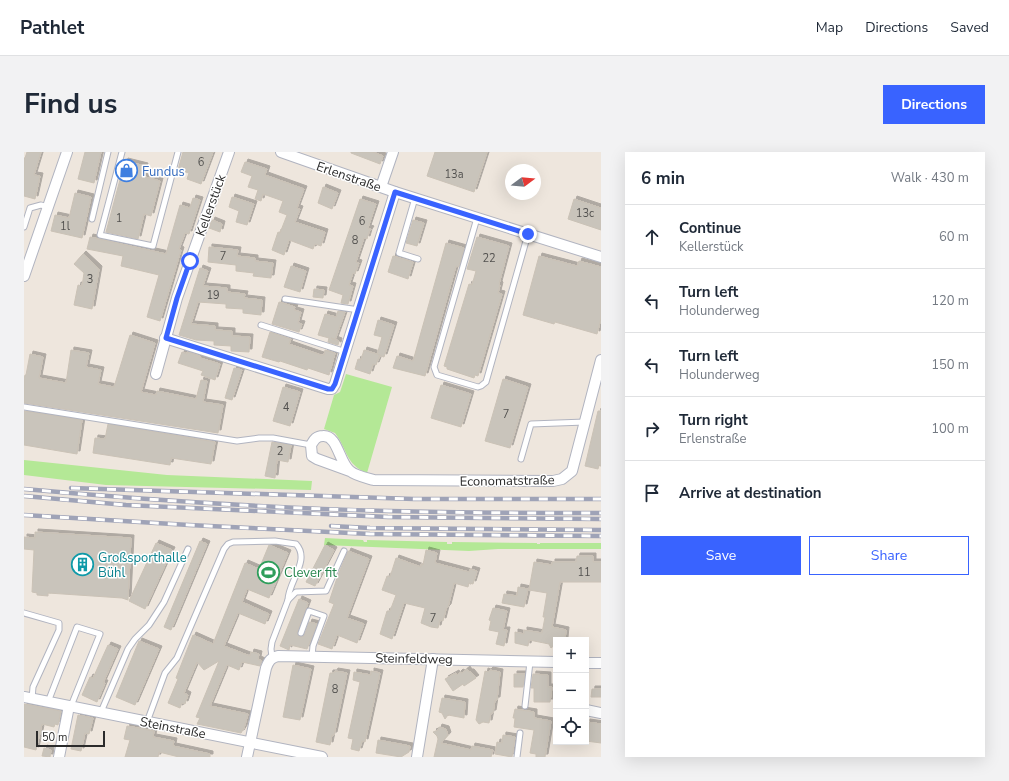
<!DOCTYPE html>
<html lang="en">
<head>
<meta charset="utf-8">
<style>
  :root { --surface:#fff; --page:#f2f2f3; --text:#1f2937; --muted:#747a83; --line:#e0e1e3; --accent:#3963ff }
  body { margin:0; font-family:"Nunito Sans",sans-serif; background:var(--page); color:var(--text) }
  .controls { position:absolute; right:12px; bottom:12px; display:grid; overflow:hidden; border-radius:0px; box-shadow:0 4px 16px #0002 }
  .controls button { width:36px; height:36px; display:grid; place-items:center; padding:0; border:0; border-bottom:1px solid var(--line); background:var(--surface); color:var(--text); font:20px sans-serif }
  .compass { position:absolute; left:481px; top:12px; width:36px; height:36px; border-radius:50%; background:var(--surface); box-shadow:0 4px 16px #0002; rotate:74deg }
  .scale { position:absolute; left:12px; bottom:10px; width:69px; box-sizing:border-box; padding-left:4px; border:2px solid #2b2b2b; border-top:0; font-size:11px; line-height:14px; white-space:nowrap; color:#2b2b2b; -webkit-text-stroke:3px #fff; paint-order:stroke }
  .stop { position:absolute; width:12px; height:12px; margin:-9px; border:3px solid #3963ff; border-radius:50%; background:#fff }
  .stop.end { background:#3963ff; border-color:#fff; box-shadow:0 1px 4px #0008 }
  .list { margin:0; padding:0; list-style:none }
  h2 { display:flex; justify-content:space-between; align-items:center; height:52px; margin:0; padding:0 16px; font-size:17px }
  h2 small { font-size:13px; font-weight:400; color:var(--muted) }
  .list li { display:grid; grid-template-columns:26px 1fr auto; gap:12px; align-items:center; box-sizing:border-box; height:64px; padding:0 16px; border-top:1px solid var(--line) }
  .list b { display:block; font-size:15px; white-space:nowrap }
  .list p { margin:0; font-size:13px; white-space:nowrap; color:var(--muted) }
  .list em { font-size:13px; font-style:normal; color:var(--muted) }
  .actions { display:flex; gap:8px; padding:12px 16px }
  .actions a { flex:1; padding:9px 0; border:1px solid var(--accent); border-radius:0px; text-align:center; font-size:14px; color:var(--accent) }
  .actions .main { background:var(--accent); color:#fff }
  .icon { flex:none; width:22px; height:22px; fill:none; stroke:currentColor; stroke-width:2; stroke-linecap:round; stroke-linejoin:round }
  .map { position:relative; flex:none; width:577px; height:605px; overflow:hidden; border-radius:0px }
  header { display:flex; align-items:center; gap:24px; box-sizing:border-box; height:56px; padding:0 20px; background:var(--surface); border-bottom:1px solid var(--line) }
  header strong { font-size:19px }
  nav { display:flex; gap:22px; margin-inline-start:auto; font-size:14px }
  .intro { display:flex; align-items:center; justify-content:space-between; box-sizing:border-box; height:96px; padding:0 24px }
  h1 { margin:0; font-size:28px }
  .button { padding:10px 18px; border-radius:0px; background:var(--accent); color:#fff; font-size:14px; font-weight:700 }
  main { display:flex; gap:24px; padding:0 24px }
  aside { flex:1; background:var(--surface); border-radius:0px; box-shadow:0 4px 16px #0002 }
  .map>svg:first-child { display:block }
  .green { fill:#b4e896 }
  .building { fill:#c9c4bb; stroke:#cac2b6; filter:url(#shadow) }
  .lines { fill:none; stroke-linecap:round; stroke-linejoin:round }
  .lane-casing { stroke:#b1b4c0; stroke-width:7 }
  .street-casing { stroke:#b1b4c0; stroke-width:12 }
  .lane { stroke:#fff; stroke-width:5 }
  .street { stroke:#fff; stroke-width:10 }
  .rail-casing { stroke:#9fa3b7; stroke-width:4.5 }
  .rail { stroke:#fff; stroke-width:3; stroke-dasharray:9; stroke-linecap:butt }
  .route { stroke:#3963ff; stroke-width:5 }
  .labels { text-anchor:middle; stroke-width:3; stroke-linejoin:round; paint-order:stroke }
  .number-label { font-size:11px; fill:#52514f }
  .shop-label { font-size:13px; fill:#366cbe; stroke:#fff; text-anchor:start }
  .street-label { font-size:13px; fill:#2b2b2b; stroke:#fff }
  .culture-label { font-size:13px; fill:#0d838f; stroke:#fff; text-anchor:start }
  .leisure-label { font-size:13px; fill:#27864d; stroke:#fff; text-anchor:start }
</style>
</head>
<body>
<header>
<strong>Pathlet</strong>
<nav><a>Map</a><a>Directions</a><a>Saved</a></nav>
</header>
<div class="intro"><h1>Find us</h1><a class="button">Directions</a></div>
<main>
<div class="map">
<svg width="577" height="605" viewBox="0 0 577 605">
  <defs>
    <filter id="shadow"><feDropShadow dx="3" dy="-3" stdDeviation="0" flood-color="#0004"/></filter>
  </defs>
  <rect width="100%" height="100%" fill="#eee6dd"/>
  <g class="green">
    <path d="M 322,222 L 368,235 L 343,321 C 321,312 324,298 311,281 L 300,277 L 310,243 L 316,240 Z"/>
    <polygon points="0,308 143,323 288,329 287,338 82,333 0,323"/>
    <polygon points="301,386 339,388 340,390 343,390 343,388 423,390 423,392 428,392 428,390 513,391 513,392 516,392 516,391 577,391 577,397 474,397 445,399 300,393"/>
  </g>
  <g class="building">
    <polygon points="3,0 17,0 10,23 16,24 11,47 0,44 0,6 1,6"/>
    <polygon points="61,0 77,0 70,31 54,27"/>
    <polygon points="159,0 189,0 177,32 163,27 165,21 154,18"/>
    <polygon points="327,0 349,0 359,4 356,12 327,1"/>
    <polygon points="411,0 463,0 450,40 403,24"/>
    <polygon points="101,9 121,14 118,24 136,29 127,64 120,62 114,87 82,80"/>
    <polygon points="221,10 243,17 241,23 280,37 273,56 276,57 271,70 301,80 297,94 291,92 289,97 265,88 260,103 248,98 254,80 256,81 263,63 255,60 259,49 239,42 237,49 231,47 234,38 224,35 228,24 217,20"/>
    <polygon points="299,35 314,41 308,57 294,51"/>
    <polygon points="51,41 67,45 58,86 27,79 31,63 45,66"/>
    <polygon points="208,45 230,52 223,73 212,70 215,59 205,55"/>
    <polygon points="169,46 176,48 165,82 161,81 155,97 157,98 136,169 123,165 135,123 97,114 99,104 63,97 66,85 142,102 156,53 166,56"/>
    <polygon points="336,47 352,52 344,76 347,77 345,80 343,87 340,86 332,110 335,111 331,122 329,121 325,133 329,134 324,152 317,151 319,143 305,138"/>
    <polygon points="550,47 577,56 577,78 544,67"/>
    <polygon points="188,68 198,72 196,80 185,76"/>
    <polygon points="389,68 400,71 393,94 382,91"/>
    <polygon points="453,85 485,94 475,132 476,133 474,141 478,142 454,224 451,223 450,226 423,217 423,215 420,214 445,132 448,133 452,119 443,117"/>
    <polygon points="422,91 440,96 435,115 432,114 401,224 369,216 373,204 389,209"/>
    <polygon points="185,95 214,98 213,104 231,106 231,109 249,111 247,126 229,124 230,121 212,119 212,113 184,110"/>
    <polygon points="59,102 75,117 68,157 50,153 54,133 58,134 60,121 50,112"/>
    <polygon points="369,104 389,110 384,127 364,120"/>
    <polygon points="515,104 553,114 555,109 577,115 577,166 573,182 531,170 530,172 499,163"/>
    <polygon points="267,114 282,119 276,140 260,135"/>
    <polygon points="176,116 184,119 179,134 203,136 203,140 221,142 220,146 238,148 237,163 219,161 219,157 202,156 202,152 174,150 167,172 191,174 191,178 208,179 208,184 226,185 225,200 207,199 207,194 190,193 190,189 172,188 155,183"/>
    <polygon points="290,137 300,138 299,146 289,145"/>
    <polygon points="255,150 271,155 270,158 277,160 274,171 278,172 275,180 248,172"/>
    <polygon points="314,159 321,160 311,188 307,186 315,189 314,193 304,190 305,186 294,183 301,162 312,165"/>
    <polygon points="354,168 370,173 360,205 353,203 358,185 350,183"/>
    <polygon points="246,180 267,187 265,192 297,203 300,203 301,198 311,201 305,223 284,216 283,218 256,209 255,210 238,205"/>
    <polygon points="106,183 131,191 117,240 132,243 133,239 172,247 177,228 183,229 179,250 199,253 194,281 0,251 0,227 1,223 2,223 6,202 19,205 15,226 42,231 47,198 65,201 62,215 77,218 74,232 90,235"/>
    <polygon points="340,198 356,203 352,213 349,212 346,222 331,217 334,207 337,208"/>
    <polygon points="158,200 163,202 163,200 176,204 176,206 196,212 191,228 177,223 179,219 154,211"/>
    <polygon points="210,216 218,218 208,248 201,246"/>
    <polygon points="479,227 504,235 486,296 461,289"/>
    <polygon points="417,233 447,242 437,275 407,266"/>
    <polygon points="259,235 276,240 266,274 249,269"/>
    <polygon points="0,259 58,268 53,302 0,293"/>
    <polygon points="574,259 577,259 577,314 575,313 574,317 561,314"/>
    <polygon points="84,272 191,290 187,312 147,306 146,313 69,301 71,286 81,287"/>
    <polygon points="248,290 267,293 264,310 253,308 251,326 241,324"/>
    <polygon points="11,380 107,386 104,448 98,446 24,441 24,444 13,443 13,441 8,440 10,398 0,397 0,385 11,386"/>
    <polygon points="176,389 183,392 147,478 140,475"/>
    <polygon points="132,391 148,398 121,457 105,449"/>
    <polygon points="245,393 264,401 245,446 223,437 218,450 245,462 241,472 214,461 200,494 226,504 227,500 235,502 234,507 238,509 236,514 218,510 215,518 203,513 186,554 224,562 220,576 217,581 173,572 176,566 172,565 195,509 180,518 173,510 160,541 164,543 161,552 158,551 156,556 144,551 154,527 152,526 159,508 169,483 189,492 221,411 235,417"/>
    <polygon points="301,393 310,398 291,434 282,430"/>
    <polygon points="402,398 413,401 411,411 445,420 446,417 453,419 449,432 445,431 444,435 430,431 424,455 422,457 419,469 416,468 414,476 407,475 397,471 401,456 380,451 368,487 356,482 363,459 366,459 372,443 358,438 363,424 366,425 372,406 397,415 397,412 399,413"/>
    <polygon points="324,399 345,407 323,466 340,472 333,491 313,483 308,497 294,492 310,452 305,450 314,423"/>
    <polygon points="553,404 569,404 569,410 577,410 577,430 536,430 528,475 542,478 541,488 532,488 532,492 527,496 525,492 505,488 504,494 491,491 491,480 500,482 500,478 518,481 521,465 519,465 523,441 505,438 510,410 528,413 528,410 552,410"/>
    <polygon points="494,435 504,437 500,455 478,451 480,442 493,444"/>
    <polygon points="275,447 284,451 273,480 274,483 277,485 280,484 285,470 293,472 283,497 266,493 265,498 256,494"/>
    <polygon points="469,456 483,459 479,478 483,478 480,494 472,492 475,480 465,478 467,469 465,468"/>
    <polygon points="115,489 135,497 111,553 92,545"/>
    <polygon points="84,493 94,497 79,531 81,531 73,550 58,543 66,525 69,526"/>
    <polygon points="269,513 287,517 276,568 259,565"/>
    <polygon points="443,517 445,520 447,520 452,526 440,534 439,532 429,539 421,527 432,521 433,523 436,520 438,521"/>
    <polygon points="466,518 476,520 473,548 471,548 469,561 467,561 465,571 459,570 455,572 452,568 461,519 464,520"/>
    <polygon points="311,519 323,521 310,583 308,583 306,593 292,590 306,521 310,521"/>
    <polygon points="347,519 356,521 341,590 338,589 335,599 327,597 329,587 324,586 336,530 329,528 330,520 347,523"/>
    <polygon points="490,522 501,522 499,535 490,535"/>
    <polygon points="509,522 524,523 524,535 528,535 526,550 510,550 510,536 507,536"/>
    <polygon points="568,537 577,537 577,545 567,545"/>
    <polygon points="418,546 441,550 440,566 424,563 421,567 418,561 415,560"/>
    <polygon points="0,552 37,559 34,573 31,572 30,575 18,572 12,598 0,595"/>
    <polygon points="491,557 510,560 510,566 527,569 521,605 512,605 512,602 506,601 510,578 490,575 491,566 489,566"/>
    <polygon points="54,563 69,566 65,582 61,581 57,599 47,597"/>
    <polygon points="563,570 577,572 577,591 562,589"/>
    <polygon points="103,574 130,579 129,585 150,589 149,594 186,602 186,605 155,605 135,600 134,605 101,605 106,588 100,587"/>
    <polygon points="415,575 422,577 424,583 417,591 447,598 448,594 469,598 467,605 410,605 414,587 413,584 409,580 414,578"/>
    <polygon points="479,583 491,585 488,605 471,602 473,590 478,591"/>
    <polygon points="354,588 386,594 385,600 377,605 352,601"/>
    <polygon points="20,596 27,598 26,605 18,604"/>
  </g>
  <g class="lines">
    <defs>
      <g id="lane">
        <polyline points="98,0 76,83 129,94 154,0"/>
        <polyline points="391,46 375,101 394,107"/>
        <polyline points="453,66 410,215 413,223 454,235 457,234 462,230 504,82"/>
        <polyline points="68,67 84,0"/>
        <polyline points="0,75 6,56 17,53 24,55"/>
        <polyline points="261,147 335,158"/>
        <polyline points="237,173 322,200"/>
        <polyline points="0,255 213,289 235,286 249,286 287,293"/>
        <polyline points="497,307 507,272 561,270"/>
        <polyline points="0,461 35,471 35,478 9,535 8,547"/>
        <polyline points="277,481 285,459 300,464 289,494 288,504"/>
        <polyline points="248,505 247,497 248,490 264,448 272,440 302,439 320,399"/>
        <polyline points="24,550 53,475 76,482 47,554"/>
        <polyline points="501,554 506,510"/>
        <polyline points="77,560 104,497 111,487 125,473 140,450 164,397"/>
        <path d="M 123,570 L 141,521 L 153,506 L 200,397 L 204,392 L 209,390 L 251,389 L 272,392 C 287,408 264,430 264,448"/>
        <polyline points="493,605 496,581"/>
      </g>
      <g id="street">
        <polyline points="257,0 371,40 577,105"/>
        <polyline points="357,35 369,0"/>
        <polyline points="0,124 43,0"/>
        <polyline points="141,186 304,237 308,237 311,232 371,40"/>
        <polyline points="132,222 153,146 205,0"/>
        <path d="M 326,319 L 293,307 L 288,304 L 287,293 C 290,288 292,284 299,284 C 314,283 315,311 326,319 C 332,324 343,326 350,328 L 529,329 L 538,327 L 548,319 L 577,208"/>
        <polyline points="562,511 577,511"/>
        <polyline points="0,545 298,605"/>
        <polyline points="562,558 577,561"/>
        <polyline points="35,605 45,554"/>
        <path d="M 223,605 L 242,516 C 245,508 247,506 254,504 L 532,510"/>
        <polyline points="393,605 409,507"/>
      </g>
    </defs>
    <use href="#lane" class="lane-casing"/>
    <use href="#street" class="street-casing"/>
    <use href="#lane" class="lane"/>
    <use href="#street" class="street"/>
    <defs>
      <g id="rail">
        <polyline points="47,336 390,347 577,347"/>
        <path d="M 0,337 C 122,348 243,356 365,359 C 436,361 506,361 577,361"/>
        <polyline points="0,344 102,353 364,365 577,367"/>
        <polyline points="0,363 165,373 346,382 577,384"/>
        <polyline points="307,374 346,376 577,378"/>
      </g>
    </defs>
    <use href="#rail" class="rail-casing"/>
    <use href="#rail" class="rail"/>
  </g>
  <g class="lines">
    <polyline class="route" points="166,109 153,146 142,186 304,237 308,237 311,232 371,40 504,82"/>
  </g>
  <defs>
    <symbol id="shop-ring" viewBox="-11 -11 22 22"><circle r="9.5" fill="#fff" stroke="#3f7fe0" stroke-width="1.5"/><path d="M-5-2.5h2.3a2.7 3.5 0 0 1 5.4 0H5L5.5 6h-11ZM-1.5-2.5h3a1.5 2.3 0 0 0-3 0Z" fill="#3f7fe0"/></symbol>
    <symbol id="building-ring" viewBox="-11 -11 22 22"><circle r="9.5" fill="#fff" stroke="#0f9aa8" stroke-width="1.5"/><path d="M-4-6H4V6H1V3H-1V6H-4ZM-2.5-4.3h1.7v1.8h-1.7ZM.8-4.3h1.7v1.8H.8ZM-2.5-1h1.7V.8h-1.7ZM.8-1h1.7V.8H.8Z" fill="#0f9aa8"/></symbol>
    <symbol id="stadium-ring" viewBox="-11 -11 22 22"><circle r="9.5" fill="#fff" stroke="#2e9e5b" stroke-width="1.5"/><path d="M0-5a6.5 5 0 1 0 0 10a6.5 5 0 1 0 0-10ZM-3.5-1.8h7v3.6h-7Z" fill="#2e9e5b"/></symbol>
  </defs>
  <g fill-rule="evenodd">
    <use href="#shop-ring" x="90" y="6" width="25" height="25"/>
    <use href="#building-ring" x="46" y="400" width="25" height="25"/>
    <use href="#stadium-ring" x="232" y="408" width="25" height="25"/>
  </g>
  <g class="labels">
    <g class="number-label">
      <text x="177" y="14">6</text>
      <text x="430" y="26">13a</text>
      <text x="561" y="65">13c</text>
      <text x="95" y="70">1</text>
      <text x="338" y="73">6</text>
      <text x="41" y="78">1l</text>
      <text x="331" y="92">8</text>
      <text x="199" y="108">7</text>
      <text x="465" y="110">22</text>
      <text x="66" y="131">3</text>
      <text x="189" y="147">19</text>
      <text x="262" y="259">4</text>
      <text x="482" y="266">7</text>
      <text x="256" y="303">2</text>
      <text x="560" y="424">11</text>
      <text x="409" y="470">7</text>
      <text x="311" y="541">8</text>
    </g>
    <g class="shop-label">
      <text x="118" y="24">Fundus</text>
    </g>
    <g class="street-label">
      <text transform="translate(325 24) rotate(19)" y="5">Erlenstraße</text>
      <text transform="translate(186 53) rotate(-70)" y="5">Kellerstück</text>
      <text transform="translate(483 328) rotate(-1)" y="5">Economatstraße</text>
      <text transform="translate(390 506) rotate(1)" y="5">Steinfeldweg</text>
      <text transform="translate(149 575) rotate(11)" y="5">Steinstraße</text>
    </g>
    <g class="culture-label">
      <text x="74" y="410">Großsporthalle<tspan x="74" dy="15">Bühl</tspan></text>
    </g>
    <g class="leisure-label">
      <text x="260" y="425">Clever fit</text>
    </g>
  </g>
</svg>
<div class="controls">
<button>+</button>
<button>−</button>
<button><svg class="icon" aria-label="locate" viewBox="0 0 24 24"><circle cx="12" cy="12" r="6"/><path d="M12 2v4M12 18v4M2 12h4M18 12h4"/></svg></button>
</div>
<svg class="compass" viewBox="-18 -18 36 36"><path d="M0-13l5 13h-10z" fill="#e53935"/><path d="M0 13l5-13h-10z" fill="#747a83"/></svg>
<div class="scale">50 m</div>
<div class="stop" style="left:166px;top:109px"></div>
<div class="stop end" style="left:504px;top:82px"></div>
</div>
<aside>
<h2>6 min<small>Walk · 430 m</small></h2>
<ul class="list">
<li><svg class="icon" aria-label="ahead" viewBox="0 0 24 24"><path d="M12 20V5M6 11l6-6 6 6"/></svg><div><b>Continue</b><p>Kellerstück</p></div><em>60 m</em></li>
<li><svg class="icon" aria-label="left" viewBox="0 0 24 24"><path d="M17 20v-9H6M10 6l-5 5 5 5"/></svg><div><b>Turn left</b><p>Holunderweg</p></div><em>120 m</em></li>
<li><svg class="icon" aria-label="left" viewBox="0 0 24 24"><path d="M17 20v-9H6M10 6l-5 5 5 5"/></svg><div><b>Turn left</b><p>Holunderweg</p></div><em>150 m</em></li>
<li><svg class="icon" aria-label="right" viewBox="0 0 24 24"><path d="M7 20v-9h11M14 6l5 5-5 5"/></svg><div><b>Turn right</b><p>Erlenstraße</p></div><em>100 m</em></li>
<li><svg class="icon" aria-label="arrive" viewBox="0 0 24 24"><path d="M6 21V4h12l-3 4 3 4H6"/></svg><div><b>Arrive at destination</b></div></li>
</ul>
<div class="actions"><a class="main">Save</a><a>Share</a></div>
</aside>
</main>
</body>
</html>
